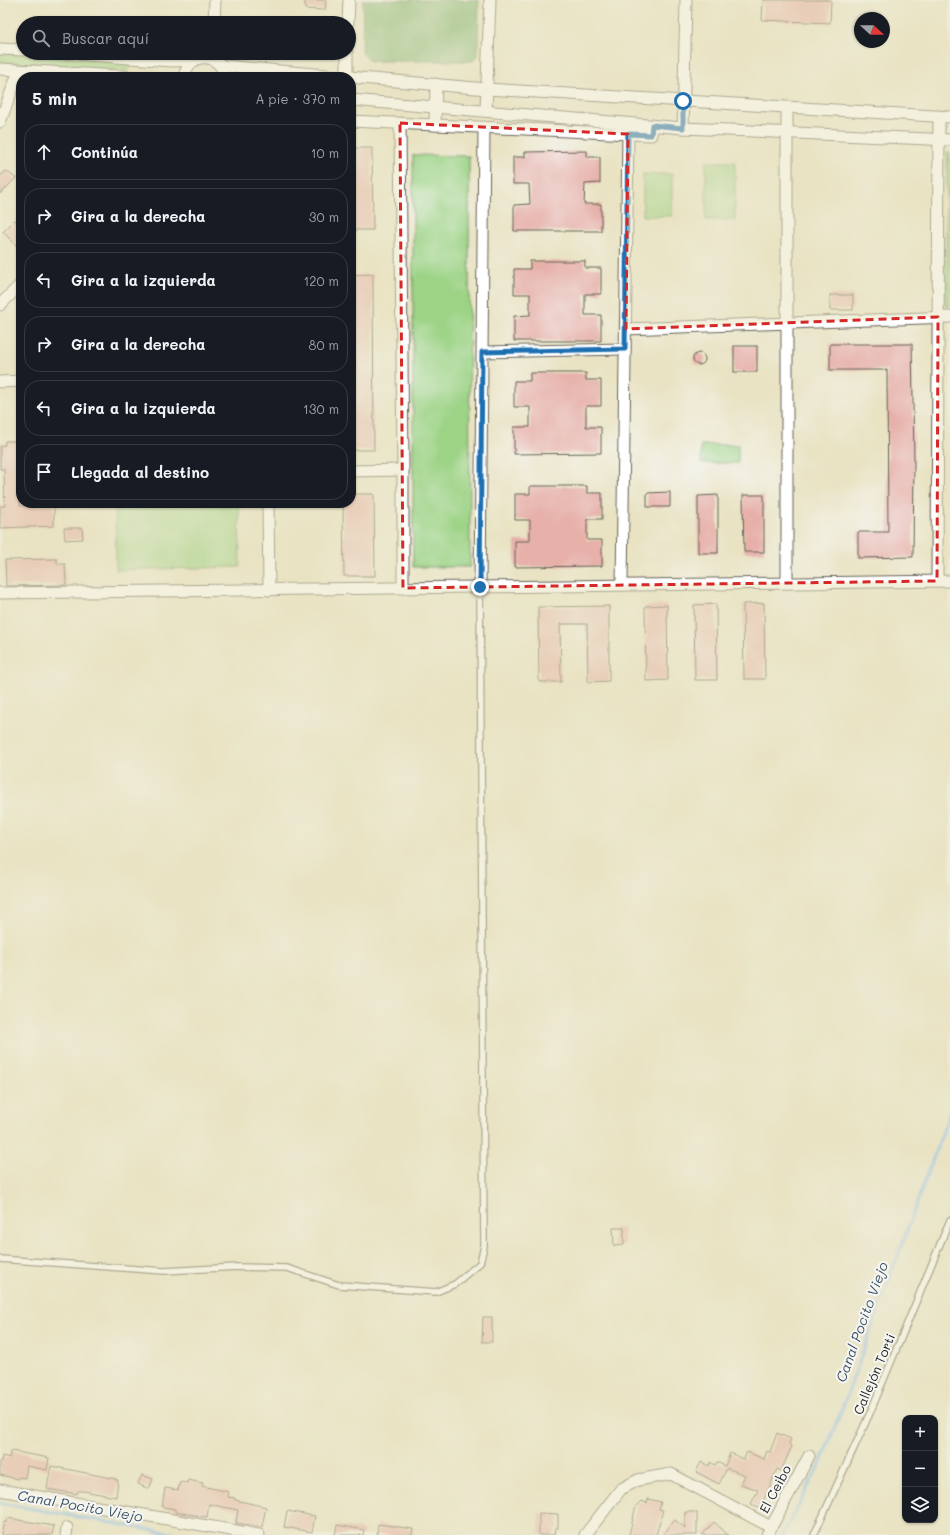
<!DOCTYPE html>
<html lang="es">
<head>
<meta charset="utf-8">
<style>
  :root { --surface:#171b24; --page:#20242c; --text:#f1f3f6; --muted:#9ea1a6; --line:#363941 }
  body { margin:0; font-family:Mali,sans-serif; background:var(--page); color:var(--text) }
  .controls { position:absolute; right:12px; bottom:12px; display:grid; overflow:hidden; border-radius:8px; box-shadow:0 1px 3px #0004 }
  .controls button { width:36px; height:36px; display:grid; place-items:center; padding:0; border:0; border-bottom:1px solid var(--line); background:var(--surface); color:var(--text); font:20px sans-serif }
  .compass { position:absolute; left:854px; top:12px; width:36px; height:36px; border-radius:50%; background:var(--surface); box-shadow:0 1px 3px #0004; rotate:111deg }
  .stop { position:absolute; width:12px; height:12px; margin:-9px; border:3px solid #1f6fb2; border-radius:50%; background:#fff }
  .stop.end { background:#1f6fb2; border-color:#fff; box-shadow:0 1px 4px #0008 }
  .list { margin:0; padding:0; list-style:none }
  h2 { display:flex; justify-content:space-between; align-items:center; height:52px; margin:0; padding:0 16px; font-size:17px }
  h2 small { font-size:13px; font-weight:400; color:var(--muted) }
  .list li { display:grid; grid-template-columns:26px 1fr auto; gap:12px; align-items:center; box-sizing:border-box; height:56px; margin:0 8px 8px; padding:0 8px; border:1px solid var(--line); border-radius:16px }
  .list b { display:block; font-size:15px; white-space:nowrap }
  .list em { font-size:13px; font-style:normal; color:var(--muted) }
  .icon { flex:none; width:22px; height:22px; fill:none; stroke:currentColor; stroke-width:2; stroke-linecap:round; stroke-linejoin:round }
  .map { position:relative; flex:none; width:950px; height:1535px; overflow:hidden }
  .search { position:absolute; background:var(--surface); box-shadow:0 1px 3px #0004; left:16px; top:16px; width:340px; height:44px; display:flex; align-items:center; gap:10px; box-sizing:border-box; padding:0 14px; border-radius:22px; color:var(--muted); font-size:15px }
  .panel { position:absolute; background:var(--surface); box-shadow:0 1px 3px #0004; left:16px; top:72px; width:340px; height:436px; border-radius:16px }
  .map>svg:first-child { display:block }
  .green { fill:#9cd385; stroke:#5c7850 }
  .forest { fill:#7db572; stroke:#4c6847 }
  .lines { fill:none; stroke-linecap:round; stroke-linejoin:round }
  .stream { stroke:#81baf2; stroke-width:3.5 }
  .building { fill:#e7b1aa }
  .service-casing { stroke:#646256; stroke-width:8 }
  .minor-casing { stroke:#646256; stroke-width:13 }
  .service { stroke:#fff; stroke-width:5.5 }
  .minor { stroke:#fff; stroke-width:11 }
  .route { stroke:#1f6fb2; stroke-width:5 }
  .marked { fill:none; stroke:#d62828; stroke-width:3; stroke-dasharray:8 5; stroke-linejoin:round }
  .labels { text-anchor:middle; stroke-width:4; stroke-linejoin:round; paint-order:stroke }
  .street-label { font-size:13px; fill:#1c1c1c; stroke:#f6f6f2 }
  .water-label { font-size:14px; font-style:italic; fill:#3f5367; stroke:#f6f6f2 }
</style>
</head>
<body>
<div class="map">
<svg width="950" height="1535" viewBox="0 0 950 1535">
  <rect width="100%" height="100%" fill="#f6f6f2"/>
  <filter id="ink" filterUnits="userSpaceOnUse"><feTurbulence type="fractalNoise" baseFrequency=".025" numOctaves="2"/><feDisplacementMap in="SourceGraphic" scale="8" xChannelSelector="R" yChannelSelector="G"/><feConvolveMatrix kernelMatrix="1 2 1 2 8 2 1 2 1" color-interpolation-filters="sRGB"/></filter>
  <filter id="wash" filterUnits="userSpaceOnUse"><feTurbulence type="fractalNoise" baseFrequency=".012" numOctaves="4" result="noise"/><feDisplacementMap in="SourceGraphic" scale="16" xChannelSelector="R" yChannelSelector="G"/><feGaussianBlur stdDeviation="0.9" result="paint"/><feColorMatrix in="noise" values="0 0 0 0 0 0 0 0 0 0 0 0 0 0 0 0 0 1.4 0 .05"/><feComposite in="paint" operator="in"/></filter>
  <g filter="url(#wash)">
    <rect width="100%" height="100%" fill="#e9e3c3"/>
    <g class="green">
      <polygon points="0,53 127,62 130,64 131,67 129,69 126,71 0,62"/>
      <polygon points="947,152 950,152 950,306 945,306"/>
      <polygon points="413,155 469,156 470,567 413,567"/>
      <rect x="706" y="162" width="29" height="58"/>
      <rect x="643" y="174" width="29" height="42"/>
      <rect x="701" y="445" width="37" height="18"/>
      <polygon points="115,503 239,503 240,567 116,570"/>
    </g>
    <polygon class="forest" points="363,0 479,0 478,56 473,61 370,61 362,53"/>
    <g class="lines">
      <g class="stream">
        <polyline points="0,1503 180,1535"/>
        <polyline points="783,1535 820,1464 842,1409 950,1112"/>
      </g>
    </g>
    <g id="blocks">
      <g class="building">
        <polygon points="305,0 326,0 325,10 305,9"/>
        <polygon points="763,0 831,0 830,23 762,20"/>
        <polygon points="351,148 372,148 373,230 351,230"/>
        <polygon points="587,151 587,157 600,157 600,183 585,184 584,204 601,204 601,231 514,231 514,205 530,204 529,184 513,184 513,157 525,157 525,152"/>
        <polygon points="6,171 16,178 0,194 0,176"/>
        <polygon points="15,220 21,226 21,250 3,232"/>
        <polygon points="530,261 585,261 585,268 601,268 601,294 585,294 585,315 601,315 601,341 514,341 514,316 530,315 530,294 514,294 514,269 530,269"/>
        <polygon points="373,274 374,450 351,450 351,275"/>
        <rect x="830" y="295" width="23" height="15"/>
        <polygon points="830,344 912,344 914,460 913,557 858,558 858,532 888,532 887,370 830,370"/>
        <rect x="734" y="346" width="23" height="26"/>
        <circle cx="699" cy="359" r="6"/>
        <polygon points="530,373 586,373 586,380 601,380 601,406 586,406 586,427 601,427 601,453 514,454 514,427 530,427 530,407 514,407 514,381 530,381"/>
        <polygon points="5,441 21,441 21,468 19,468 20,506 54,505 54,526 0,528 0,506 5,506 4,469 0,469 0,446 5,445"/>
        <polygon points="530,486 587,486 587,493 602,493 602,519 587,519 587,540 602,540 602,566 515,567 515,541 530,541 530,520 515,520 515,494 530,494"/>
        <polygon points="670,492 670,507 647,507 647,493"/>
        <polygon points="351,494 374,494 375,576 344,576 343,503 351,503"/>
        <polygon points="718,495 718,553 698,553 698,496"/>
        <polygon points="743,495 764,495 764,552 744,552"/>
        <polygon points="64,528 82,528 83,539 65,540"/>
        <polygon points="57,559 57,564 65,564 66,585 6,586 5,560"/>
        <polygon points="764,603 765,679 744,679 743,604"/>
        <polygon points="716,604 717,680 695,680 694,605"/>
        <polygon points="667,605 668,680 646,681 645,606"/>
        <polygon points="609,606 609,681 588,682 587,624 560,624 561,682 539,682 538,607"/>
        <polygon points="613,1228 624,1228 624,1245 614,1246"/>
        <polygon points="483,1317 492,1317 492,1342 482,1342"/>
        <polygon points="777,1433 791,1439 789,1444 792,1446 781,1471 777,1469 760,1509 751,1504 758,1490 741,1484 745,1475 727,1468 719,1484 696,1472 701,1462 709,1466 710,1462 715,1465 717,1462 725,1466 730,1453 744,1459 747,1452 764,1459 767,1451 770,1452"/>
        <polygon points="11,1451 49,1458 47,1470 27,1466 25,1478 19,1477 18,1479 0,1475 0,1461 1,1461 2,1456 9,1458"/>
        <polygon points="51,1466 116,1479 115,1480 118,1480 116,1497 84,1491 78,1491 77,1494 47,1489"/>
        <polygon points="142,1475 153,1479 149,1489 138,1484"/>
        <polygon points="188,1480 203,1483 202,1486 229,1492 228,1497 235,1498 235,1500 266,1507 262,1527 236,1523 238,1510 209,1504 207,1517 175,1512 175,1509 162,1507 165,1488 178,1490 180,1482 187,1483"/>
        <polygon points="648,1499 661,1502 659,1509 663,1510 656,1535 629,1535 636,1506 641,1501 647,1503"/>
        <polygon points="287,1511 315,1516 312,1532 284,1527"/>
        <polygon points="685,1512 697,1512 697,1535 663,1535 675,1520 685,1528"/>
        <polygon points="539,1513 558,1514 558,1528 555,1528 554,1535 539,1535"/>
        <polygon points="7,1518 54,1526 52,1535 1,1535 4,1522 7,1522"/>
        <polygon points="714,1522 728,1535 702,1535"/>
        <polygon points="378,1524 413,1529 412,1535 377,1535"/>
        <polygon points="337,1525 364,1530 363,1535 335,1535"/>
      </g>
    </g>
  </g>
  <g filter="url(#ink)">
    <use href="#blocks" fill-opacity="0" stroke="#646256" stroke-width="1"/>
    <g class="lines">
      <defs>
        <g id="service">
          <polyline points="0,1259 164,1271 238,1267 287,1268 339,1285 436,1292 455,1284 480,1263 484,1246 480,587"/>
          <polyline points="814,1535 870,1413 950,1220"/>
        </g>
        <g id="minor">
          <polyline points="214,23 215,0"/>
          <polyline points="348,23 349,0"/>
          <polyline points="0,49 23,50"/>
          <polyline points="61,53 172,61 194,60"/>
          <polyline points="219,64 224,66 487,89 950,117"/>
          <polyline points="0,69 134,77"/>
          <path d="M 184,77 C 188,52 220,51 225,77"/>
          <polyline points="347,77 347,53"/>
          <polyline points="351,100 683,128 950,140"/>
          <polyline points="787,108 787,583"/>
          <polyline points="486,111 490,0"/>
          <polyline points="351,121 651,135 652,125"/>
          <polyline points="0,122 19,71"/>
          <polyline points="400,123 403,470 403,588"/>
          <polyline points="435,125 436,84"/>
          <polyline points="683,128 686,0"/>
          <polyline points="0,305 21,284"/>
          <polyline points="626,329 950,317"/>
          <polyline points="483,352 625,349"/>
          <polyline points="0,382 21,381"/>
          <polyline points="351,471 403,470"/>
          <polyline points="268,503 269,590"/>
          <polyline points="937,581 939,116"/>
          <polyline points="622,585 628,134"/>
          <polyline points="480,587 484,127"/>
          <polyline points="0,593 950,581"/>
          <polyline points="0,1490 259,1535"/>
          <polyline points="66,1535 67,1528"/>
          <polyline points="585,1535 621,1489 638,1480 671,1474 771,1527"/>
          <polyline points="767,1535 809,1456"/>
        </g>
      </defs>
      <use href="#service" class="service-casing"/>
      <use href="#minor" class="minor-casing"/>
      <use href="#service" class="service"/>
      <use href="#minor" class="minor"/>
    </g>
  </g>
  <g class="lines" filter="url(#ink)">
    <polyline class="route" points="480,587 482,352 625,349 628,134 651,135 652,125 683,128 683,101"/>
  </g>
  <path d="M0 0H950V1535H0ZM 400,123 L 628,134 L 626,329 L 938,317 L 937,581 L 403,588 Z" fill="#e9e3c3" fill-opacity=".55" fill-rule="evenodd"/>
  <path class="marked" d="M 400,123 L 628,134 L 626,329 L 938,317 L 937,581 L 403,588 Z"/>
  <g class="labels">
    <g class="street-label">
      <text transform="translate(874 1374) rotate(-67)" y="5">Callejón Torti</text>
      <text transform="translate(775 1489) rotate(-62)" y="5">El Ceibo</text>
    </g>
    <g class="water-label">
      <text transform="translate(862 1322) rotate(-70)" y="5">Canal Pocito Viejo</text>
      <text transform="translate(80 1506) rotate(10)" y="5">Canal Pocito Viejo</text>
    </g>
  </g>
</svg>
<div class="controls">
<button>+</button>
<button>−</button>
<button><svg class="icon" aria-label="layers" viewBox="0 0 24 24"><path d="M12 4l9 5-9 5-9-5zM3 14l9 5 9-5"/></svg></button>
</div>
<svg class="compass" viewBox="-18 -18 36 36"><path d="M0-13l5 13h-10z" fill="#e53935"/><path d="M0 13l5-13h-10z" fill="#9ea1a6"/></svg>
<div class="stop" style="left:683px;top:101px"></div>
<div class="stop end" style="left:480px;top:587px"></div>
<div class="search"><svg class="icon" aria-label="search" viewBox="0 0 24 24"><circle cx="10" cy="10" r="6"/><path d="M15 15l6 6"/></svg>Buscar aquí</div>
<section class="panel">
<h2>5 min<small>A pie · 370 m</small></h2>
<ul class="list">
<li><svg class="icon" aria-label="ahead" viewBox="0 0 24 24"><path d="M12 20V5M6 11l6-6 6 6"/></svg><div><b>Continúa</b></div><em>10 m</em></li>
<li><svg class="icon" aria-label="right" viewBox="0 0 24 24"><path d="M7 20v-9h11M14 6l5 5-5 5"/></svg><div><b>Gira a la derecha</b></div><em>30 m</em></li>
<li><svg class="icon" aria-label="left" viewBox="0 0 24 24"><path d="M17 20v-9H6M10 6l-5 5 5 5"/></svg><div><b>Gira a la izquierda</b></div><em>120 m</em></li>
<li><svg class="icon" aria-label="right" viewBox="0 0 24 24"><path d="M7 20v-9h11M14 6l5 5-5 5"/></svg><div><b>Gira a la derecha</b></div><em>80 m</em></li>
<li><svg class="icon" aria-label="left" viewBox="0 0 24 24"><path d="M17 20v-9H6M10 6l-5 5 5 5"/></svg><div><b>Gira a la izquierda</b></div><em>130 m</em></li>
<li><svg class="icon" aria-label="arrive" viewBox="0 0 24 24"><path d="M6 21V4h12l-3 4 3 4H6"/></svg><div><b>Llegada al destino</b></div></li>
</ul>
</section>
</div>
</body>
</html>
